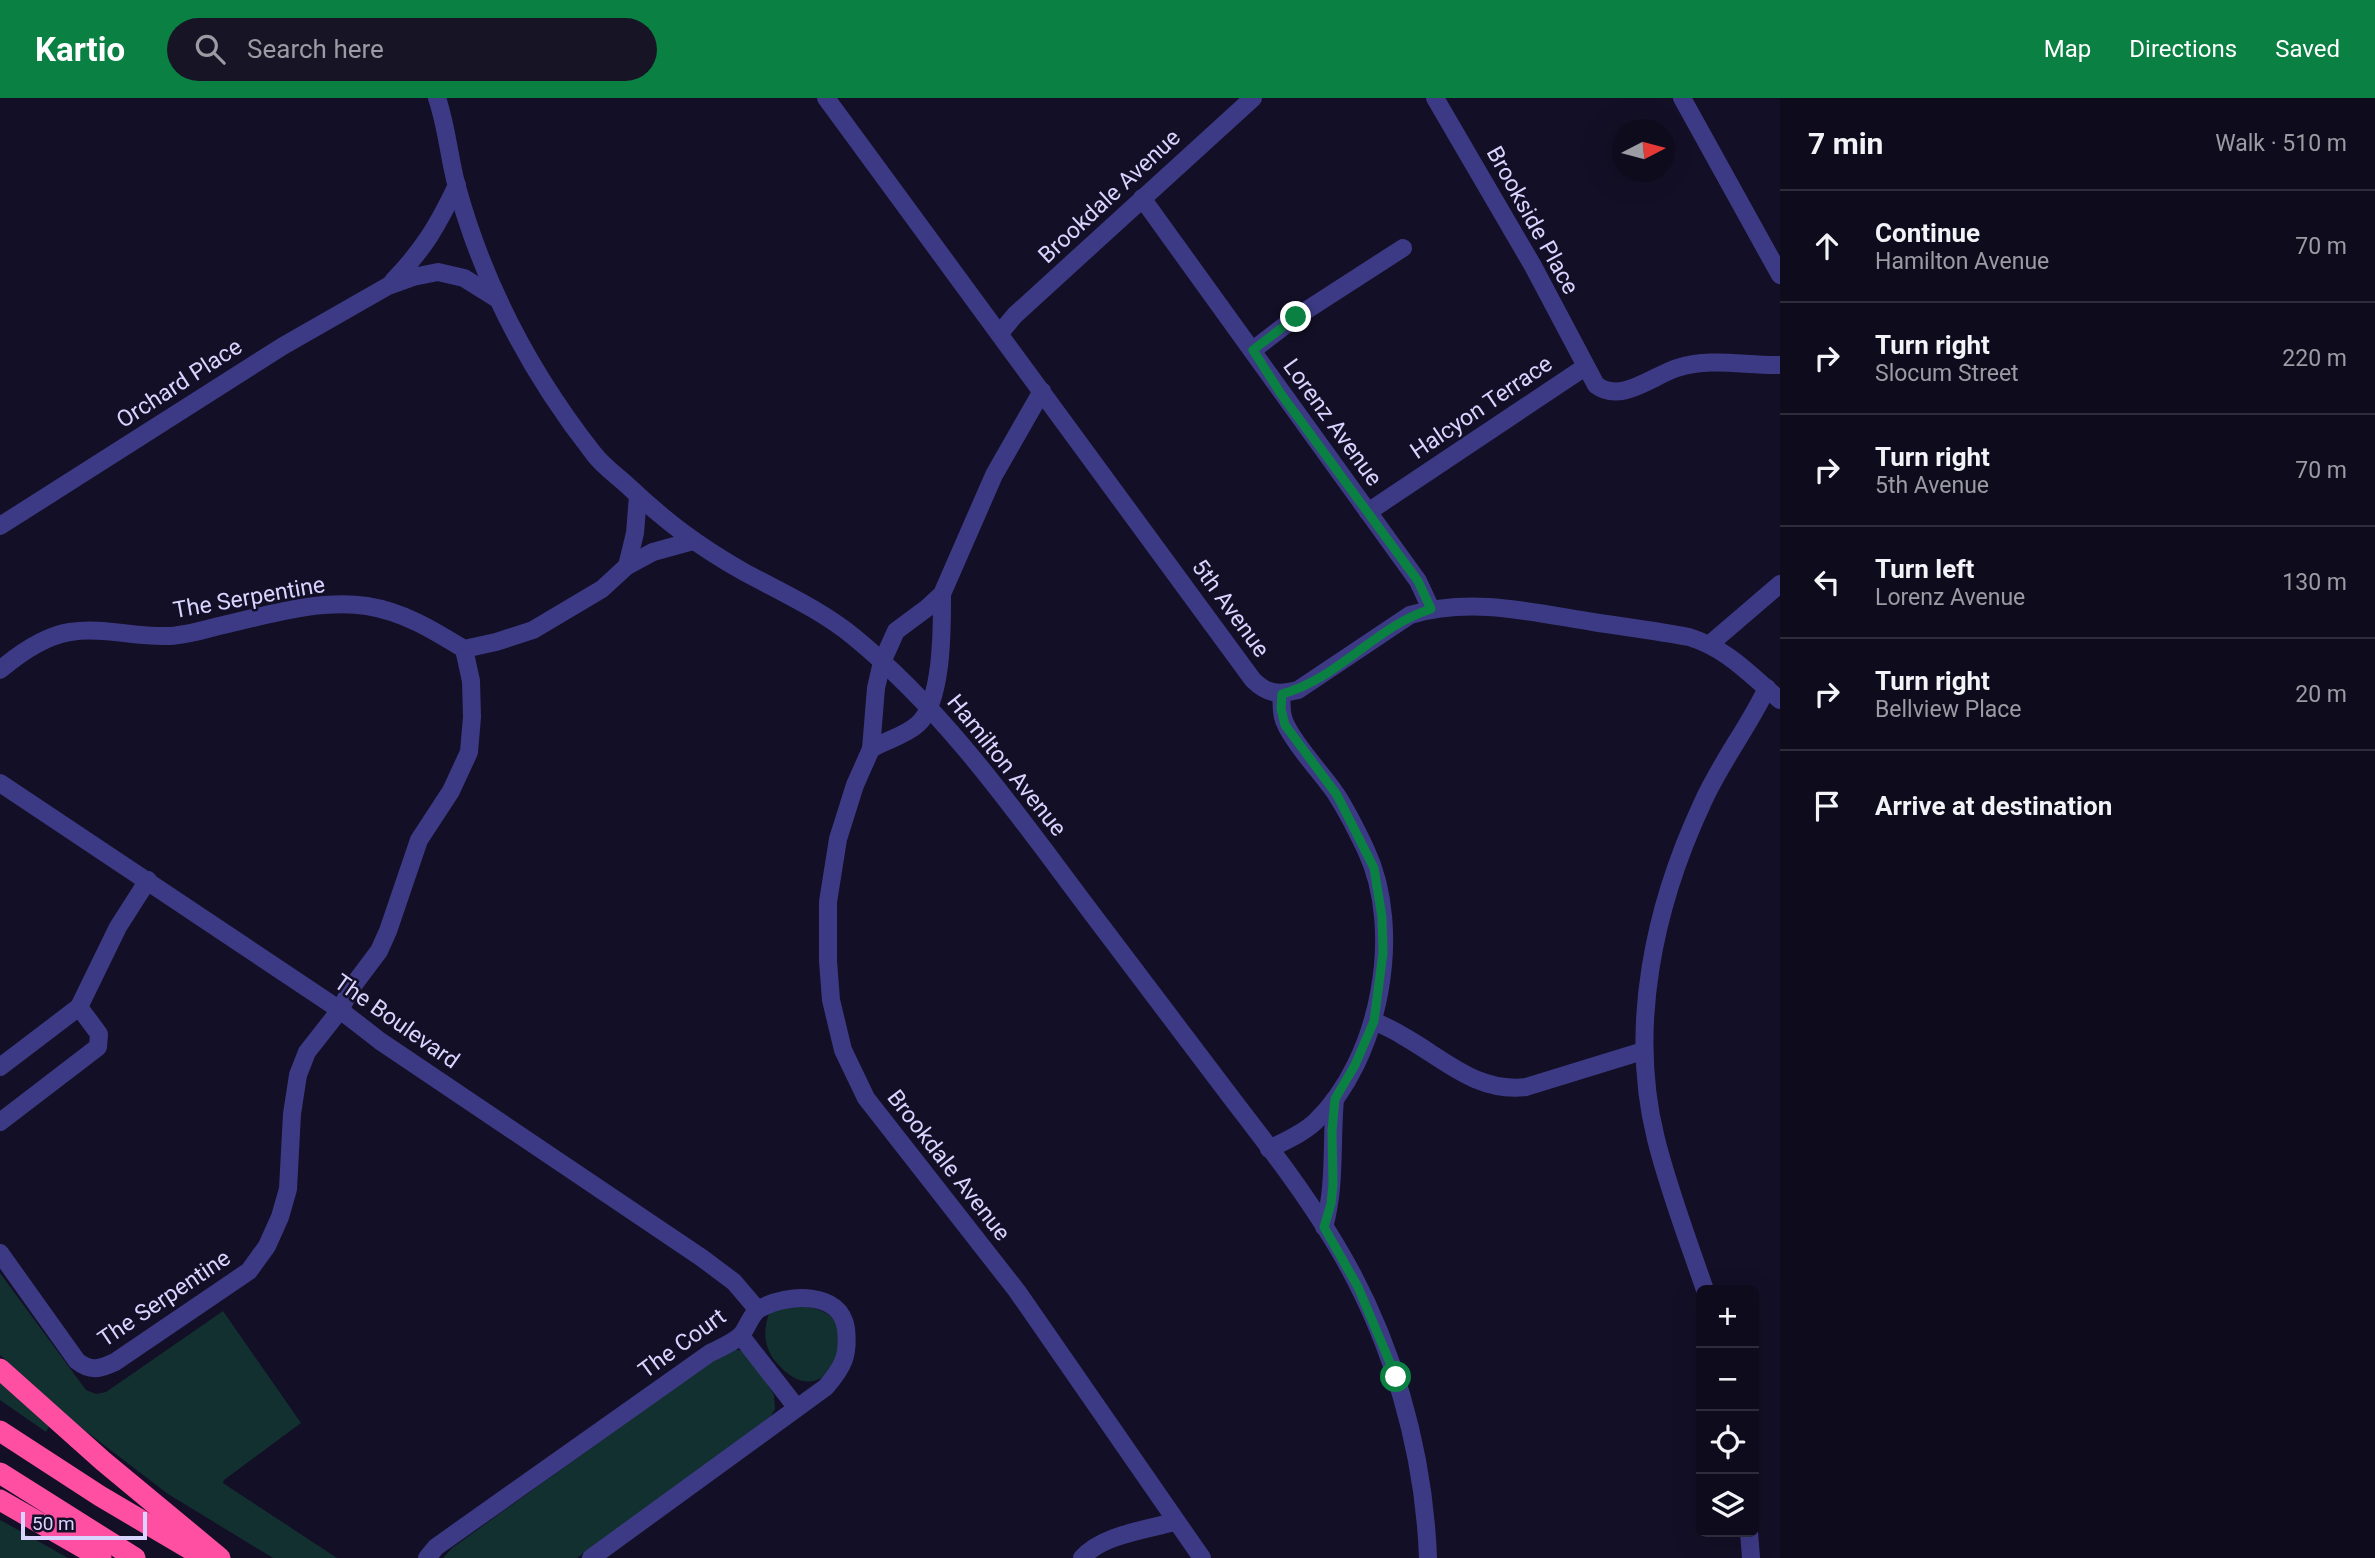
<!DOCTYPE html>
<html lang="en">
<head>
<meta charset="utf-8">
<style>
  :root { --surface:#0e0b1c; --page:#171425; --text:#f1f3f6; --muted:#9b9ba3; --line:#2e2b3b; --accent:#0b8043 }
  body { margin:0; font-family:Roboto,sans-serif; background:var(--page); color:var(--text) }
  .controls { position:absolute; right:21px; bottom:21px; display:grid; overflow:hidden; border-radius:10px; box-shadow:0 7px 28px #0002 }
  .controls button { width:63px; height:63px; display:grid; place-items:center; padding:0; border:0; border-bottom:2px solid var(--line); background:var(--surface); color:var(--text); font:35px sans-serif }
  .compass { position:absolute; left:1612px; top:21px; width:63px; height:63px; border-radius:50%; background:var(--surface); box-shadow:0 7px 28px #0002; rotate:84deg }
  .scale { position:absolute; left:21px; bottom:18px; width:126px; box-sizing:border-box; padding-left:7px; border:4px solid #d9d4ff; border-top:0; font-size:19px; line-height:24px; white-space:nowrap; color:#d9d4ff; -webkit-text-stroke:5px #130f26; paint-order:stroke }
  .stop { position:absolute; width:21px; height:21px; margin:-16px; border:5px solid #0b8043; border-radius:50%; background:#fff }
  .stop.end { background:#0b8043; border-color:#fff; box-shadow:0 2px 7px #0008 }
  .list { margin:0; padding:0; list-style:none }
  h2 { display:flex; justify-content:space-between; align-items:center; height:91px; margin:0; padding:0 28px; font-size:30px }
  h2 small { font-size:23px; font-weight:400; color:var(--muted) }
  .list li { display:grid; grid-template-columns:46px 1fr auto; gap:21px; align-items:center; box-sizing:border-box; height:112px; padding:0 28px; border-top:2px solid var(--line) }
  .list b { display:block; font-size:26px; white-space:nowrap }
  .list p { margin:0; font-size:23px; white-space:nowrap; color:var(--muted) }
  .list em { font-size:23px; font-style:normal; color:var(--muted) }
  .icon { flex:none; width:38px; height:38px; fill:none; stroke:currentColor; stroke-width:2; stroke-linecap:round; stroke-linejoin:round }
  .map { position:relative; flex:none; width:1780px; height:1460px; overflow:hidden }
  header { display:flex; align-items:center; gap:42px; box-sizing:border-box; height:98px; padding:0 35px; background:var(--accent); color:#fff }
  header strong { font-size:33px }
  nav { display:flex; gap:38px; margin-inline-start:auto; font-size:24px }
  .search { width:490px; height:63px; background:var(--page); display:flex; align-items:center; gap:18px; box-sizing:border-box; padding:0 24px; border-radius:38px; color:var(--muted); font-size:26px }
  main { display:flex }
  aside { flex:1; background:var(--surface) }
  .map>svg:first-child { display:block }
  .green { fill:#12302f }
  .lines { fill:none; stroke-linecap:round; stroke-linejoin:round }
  .minor { stroke:#3d3a85; stroke-width:18 }
  .highway { stroke:#ff4fa3; stroke-width:21 }
  .route { stroke:#0b8043; stroke-width:9 }
  .labels { text-anchor:middle; stroke-width:5; stroke-linejoin:round; paint-order:stroke }
  .street-label { font-size:23px; fill:#d9d4ff; stroke:#130f26 }
</style>
</head>
<body>
<header>
<strong>Kartio</strong>
<div class="search"><svg class="icon" aria-label="search" viewBox="0 0 24 24"><circle cx="10" cy="10" r="6"/><path d="M15 15l6 6"/></svg>Search here</div>
<nav><a>Map</a><a>Directions</a><a>Saved</a></nav>
</header>
<main>
<div class="map">
<svg width="1780" height="1460" viewBox="0 0 1780 1460">
  <rect width="100%" height="100%" fill="#130f26"/>
  <g class="green">
    <polygon points="0,1175 86,1292 96,1296 106,1294 223,1213 301,1325 224,1382 223,1385 337,1460 273,1460 168,1396 79,1328 0,1257"/>
    <path d="M 784,1207 C 798,1208 814,1208 826,1215 C 864,1237 823,1321 776,1264 C 763,1249 763,1230 770,1213 Z"/>
    <polygon points="734,1251 743,1253 750,1259 774,1297 775,1311 769,1321 577,1460 443,1460 452,1450 723,1255"/>
    <polygon points="0,1284 50,1327 46,1334 0,1302"/>
    <polygon points="0,1422 4,1424 68,1460 0,1460"/>
  </g>
  <g class="lines">
    <g class="minor">
      <path d="M 437,0 C 447,29 449,60 457,89 C 484,187 531,276 594,356 C 603,368 616,377 627,387 C 665,423 698,448 744,474 C 781,494 821,512 854,539 C 953,620 1026,729 1103,830 C 1145,886 1188,942 1230,998 C 1267,1046 1305,1095 1336,1147 C 1392,1240 1424,1352 1428,1460"/>
      <path d="M 826,0 L 1253,582 C 1267,596 1278,597 1298,592 L 1410,517 C 1471,499 1531,514 1593,524 C 1625,529 1657,533 1689,539 C 1728,551 1750,577 1780,602"/>
      <path d="M 1435,0 L 1533,168 L 1596,287 C 1621,306 1652,278 1677,270 C 1711,259 1746,268 1780,267"/>
      <polyline points="1682,0 1780,177"/>
      <polyline points="1142,100 1418,483 1431,511"/>
      <path d="M 393,183 C 424,151 438,127 457,87"/>
      <polyline points="1000,235 1015,217 1253,0"/>
      <polyline points="1253,252 1296,219 1403,150"/>
      <polyline points="1042,293 994,377 942,496 927,510 896,533 882,564 876,590 871,651 855,687 838,741 828,804 828,863 831,902 843,952 866,1000 1017,1193 1202,1460"/>
      <polyline points="1368,414 1585,269"/>
      <polyline points="0,428 283,248 388,188 413,179 438,174 464,180 496,200"/>
      <polyline points="627,468 635,435 638,398"/>
      <polyline points="1710,546 1780,486"/>
      <path d="M 0,572 C 20,555 44,538 70,534 C 102,529 135,539 166,538 C 184,538 202,532 219,528 C 267,517 318,501 367,508 C 404,514 433,532 464,551 L 496,544 L 533,532 L 602,491 L 627,468 L 653,454 L 693,443"/>
      <path d="M 871,651 C 886,642 905,638 918,626 C 943,603 942,529 942,496"/>
      <polyline points="0,685 340,912 380,943 702,1160 734,1184 757,1211"/>
      <path d="M 1374,923 C 1384,928 1394,932 1403,938 C 1443,960 1476,995 1526,989 L 1643,953"/>
      <polyline points="0,969 79,909"/>
      <polyline points="0,1024 98,949 99,936 79,909 118,829 148,782"/>
      <path d="M 1269,1051 C 1285,1043 1302,1036 1315,1024 C 1380,962 1404,833 1366,752 C 1357,733 1347,713 1336,696 C 1321,674 1297,650 1286,627 C 1281,618 1281,607 1282,596"/>
      <path d="M 1324,1129 C 1336,1087 1331,1044 1335,1001"/>
      <path d="M 0,1155 L 77,1263 C 91,1274 100,1271 115,1264 L 249,1173 L 267,1148 L 280,1119 L 288,1091 L 292,1016 L 298,977 L 307,954 L 340,912 L 352,889 L 379,853 L 388,833 L 419,742 L 451,693 L 469,654 L 472,619 L 471,583 L 464,551"/>
      <path d="M 1705,1192 C 1688,1142 1669,1093 1656,1041 C 1628,929 1654,809 1702,706 C 1720,665 1748,630 1767,590"/>
      <polyline points="741,1238 797,1310"/>
      <polyline points="1749,1434 1751,1460"/>
      <path d="M 427,1460 L 436,1449 L 710,1255 C 720,1250 735,1244 742,1236 C 748,1228 752,1214 761,1210 C 787,1196 841,1192 846,1231 C 849,1258 843,1269 826,1289 L 591,1460"/>
      <path d="M 1082,1460 C 1102,1437 1145,1432 1174,1424"/>
    </g>
    <g class="highway">
      <polyline points="0,1271 103,1363 220,1460"/>
      <polyline points="0,1333 100,1398 200,1457"/>
      <polyline points="0,1375 135,1460"/>
      <polyline points="0,1402 101,1460"/>
    </g>
  </g>
  <g class="lines">
    <path class="route" d="M 1296,219 L 1253,252 L 1281,296 L 1418,483 L 1431,511 C 1376,528 1338,581 1282,596 L 1281,611 L 1285,627 L 1337,697 L 1374,770 L 1382,819 L 1383,855 L 1374,923 L 1355,967 L 1335,1001 L 1332,1033 L 1333,1086 L 1331,1106 L 1324,1129 L 1358,1189 L 1396,1279"/>
  </g>
  <g class="labels">
    <g class="street-label">
      <text transform="translate(1109 98) rotate(-43)" y="8">Brookdale Avenue</text>
      <text transform="translate(1533 122) rotate(61)" y="8">Brookside Place</text>
      <text transform="translate(179 285) rotate(-33)" y="8">Orchard Place</text>
      <text transform="translate(1481 309) rotate(-34)" y="8">Halcyon Terrace</text>
      <text transform="translate(1333 324) rotate(54)" y="8">Lorenz Avenue</text>
      <text transform="translate(249 499) rotate(-10)" y="8">The Serpentine</text>
      <text transform="translate(1231 510) rotate(54)" y="8">5th Avenue</text>
      <text transform="translate(1007 667) rotate(51)" y="8">Hamilton Avenue</text>
      <text transform="translate(397 923) rotate(35)" y="8">The Boulevard</text>
      <text transform="translate(949 1067) rotate(52)" y="8">Brookdale Avenue</text>
      <text transform="translate(164 1200) rotate(-34)" y="8">The Serpentine</text>
      <text transform="translate(682 1245) rotate(-36)" y="8">The Court</text>
    </g>
  </g>
</svg>
<div class="controls">
<button>+</button>
<button>−</button>
<button><svg class="icon" aria-label="locate" viewBox="0 0 24 24"><circle cx="12" cy="12" r="6"/><path d="M12 2v4M12 18v4M2 12h4M18 12h4"/></svg></button>
<button><svg class="icon" aria-label="layers" viewBox="0 0 24 24"><path d="M12 4l9 5-9 5-9-5zM3 14l9 5 9-5"/></svg></button>
</div>
<svg class="compass" viewBox="-18 -18 36 36"><path d="M0-13l5 13h-10z" fill="#e53935"/><path d="M0 13l5-13h-10z" fill="#9b9ba3"/></svg>
<div class="scale">50 m</div>
<div class="stop" style="left:1396px;top:1279px"></div>
<div class="stop end" style="left:1296px;top:219px"></div>
</div>
<aside>
<h2>7 min<small>Walk · 510 m</small></h2>
<ul class="list">
<li><svg class="icon" aria-label="ahead" viewBox="0 0 24 24"><path d="M12 20V5M6 11l6-6 6 6"/></svg><div><b>Continue</b><p>Hamilton Avenue</p></div><em>70 m</em></li>
<li><svg class="icon" aria-label="right" viewBox="0 0 24 24"><path d="M7 20v-9h11M14 6l5 5-5 5"/></svg><div><b>Turn right</b><p>Slocum Street</p></div><em>220 m</em></li>
<li><svg class="icon" aria-label="right" viewBox="0 0 24 24"><path d="M7 20v-9h11M14 6l5 5-5 5"/></svg><div><b>Turn right</b><p>5th Avenue</p></div><em>70 m</em></li>
<li><svg class="icon" aria-label="left" viewBox="0 0 24 24"><path d="M17 20v-9H6M10 6l-5 5 5 5"/></svg><div><b>Turn left</b><p>Lorenz Avenue</p></div><em>130 m</em></li>
<li><svg class="icon" aria-label="right" viewBox="0 0 24 24"><path d="M7 20v-9h11M14 6l5 5-5 5"/></svg><div><b>Turn right</b><p>Bellview Place</p></div><em>20 m</em></li>
<li><svg class="icon" aria-label="arrive" viewBox="0 0 24 24"><path d="M6 21V4h12l-3 4 3 4H6"/></svg><div><b>Arrive at destination</b></div></li>
</ul>
</aside>
</main>
</body>
</html>
